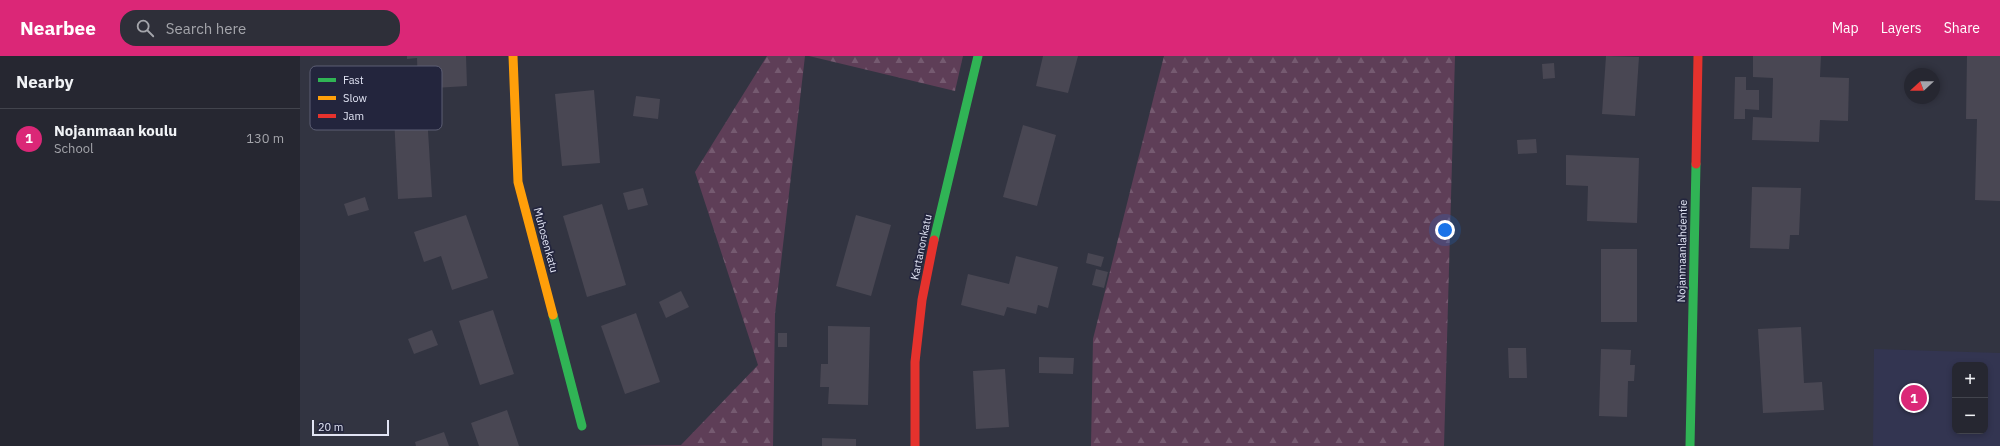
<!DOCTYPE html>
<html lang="en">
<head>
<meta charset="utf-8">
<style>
  :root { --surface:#262731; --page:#2e2f39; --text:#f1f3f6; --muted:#a4a5ab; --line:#42444d; --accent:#db2777 }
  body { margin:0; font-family:"IBM Plex Sans",sans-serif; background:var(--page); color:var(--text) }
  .controls { position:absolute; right:12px; bottom:12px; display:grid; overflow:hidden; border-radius:8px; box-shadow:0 2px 6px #0003 }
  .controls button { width:36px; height:36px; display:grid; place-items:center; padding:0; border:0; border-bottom:1px solid var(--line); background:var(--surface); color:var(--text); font:20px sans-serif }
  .compass { position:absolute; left:1604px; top:12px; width:36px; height:36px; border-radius:50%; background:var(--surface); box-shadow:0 2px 6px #0003; rotate:249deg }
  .scale { position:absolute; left:12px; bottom:10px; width:77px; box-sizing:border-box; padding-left:4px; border:2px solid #e1e4f4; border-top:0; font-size:11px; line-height:14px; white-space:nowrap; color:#e1e4f4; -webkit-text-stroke:3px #23253d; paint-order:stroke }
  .you { position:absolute; left:1145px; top:174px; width:14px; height:14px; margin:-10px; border:3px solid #fff; border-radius:50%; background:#1a73e8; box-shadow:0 0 0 6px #1a73e833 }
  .badge { display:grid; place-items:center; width:26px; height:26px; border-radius:50%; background:var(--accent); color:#fff; font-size:13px; font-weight:700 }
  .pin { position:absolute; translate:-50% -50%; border:2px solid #fff; box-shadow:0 1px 4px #0006 }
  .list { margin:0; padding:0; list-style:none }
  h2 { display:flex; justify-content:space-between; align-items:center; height:52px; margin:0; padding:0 16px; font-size:17px }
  h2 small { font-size:13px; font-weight:400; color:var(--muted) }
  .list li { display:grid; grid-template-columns:26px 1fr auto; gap:12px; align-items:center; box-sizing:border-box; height:60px; padding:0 16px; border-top:1px solid var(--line) }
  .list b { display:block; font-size:15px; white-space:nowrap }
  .list p { margin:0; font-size:13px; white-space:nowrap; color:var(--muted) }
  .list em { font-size:13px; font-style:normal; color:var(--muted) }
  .icon { flex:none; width:22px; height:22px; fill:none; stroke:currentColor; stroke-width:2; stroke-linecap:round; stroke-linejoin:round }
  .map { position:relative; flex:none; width:1700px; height:390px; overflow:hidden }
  header { display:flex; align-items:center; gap:24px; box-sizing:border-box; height:56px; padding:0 20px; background:var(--accent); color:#fff }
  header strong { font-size:19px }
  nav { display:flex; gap:22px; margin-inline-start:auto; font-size:14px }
  .search { width:280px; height:36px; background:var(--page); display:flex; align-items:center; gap:10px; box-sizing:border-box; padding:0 14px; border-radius:16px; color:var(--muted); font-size:15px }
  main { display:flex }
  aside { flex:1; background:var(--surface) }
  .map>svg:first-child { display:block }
  .built { fill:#333551; fill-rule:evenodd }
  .forest { fill:url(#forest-firs) }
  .building { fill:#494753 }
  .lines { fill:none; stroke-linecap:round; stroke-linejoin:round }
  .fast { stroke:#30b455; stroke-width:9 }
  .slow { stroke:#ff9f0a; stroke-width:9 }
  .jam { stroke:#e5322d; stroke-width:9 }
  .labels { text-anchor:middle; stroke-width:3.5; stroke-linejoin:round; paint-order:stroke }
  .street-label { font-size:11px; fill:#e1e4f4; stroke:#23253d }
  .key { fill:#23253d; stroke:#5c5e74; stroke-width:1 }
  .key-label { font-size:11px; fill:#e1e4f4 }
</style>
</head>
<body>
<header>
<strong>Nearbee</strong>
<div class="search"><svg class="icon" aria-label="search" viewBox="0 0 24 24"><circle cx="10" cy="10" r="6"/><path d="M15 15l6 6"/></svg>Search here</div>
<nav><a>Map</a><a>Layers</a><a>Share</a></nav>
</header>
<main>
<aside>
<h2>Nearby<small></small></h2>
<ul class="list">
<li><span class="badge">1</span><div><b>Nojanmaan koulu</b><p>School</p></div><em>130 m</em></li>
</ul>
</aside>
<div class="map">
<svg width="1700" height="390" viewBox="0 0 1700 390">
  <defs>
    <pattern id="forest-firs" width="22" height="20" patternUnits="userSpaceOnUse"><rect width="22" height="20" fill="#5e3e57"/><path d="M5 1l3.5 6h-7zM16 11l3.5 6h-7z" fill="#755a70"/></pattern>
  </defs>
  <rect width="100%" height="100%" fill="#323441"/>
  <path class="built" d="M 1574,293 L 1700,297 L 1700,390 L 1573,390 ZM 1655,309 L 1685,309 L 1685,375 L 1655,375 Z"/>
  <g class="forest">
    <polygon points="467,0 505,0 475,258 473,390 311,390 381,389 458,309 395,116"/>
    <polygon points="509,0 663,0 655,35"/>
    <polygon points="864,0 1155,0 1144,390 791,390 793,283"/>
  </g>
  <g class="building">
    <polygon points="107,0 166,0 167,30 118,33 117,2 107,3"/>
    <polygon points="743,0 778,0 768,37 736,30"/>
    <polygon points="1306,0 1339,1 1335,60 1302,58"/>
    <polygon points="1453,0 1521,0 1520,21 1549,22 1548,65 1520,64 1519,86 1452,84 1453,61 1472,62 1473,22 1453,21"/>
    <polygon points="1667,0 1700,0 1700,145 1675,144 1677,63 1666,63"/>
    <polygon points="1254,7 1255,22 1243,23 1242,8"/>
    <polygon points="1435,21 1446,21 1446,34 1459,34 1459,54 1445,53 1445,63 1434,63"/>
    <polygon points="294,34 300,107 262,110 255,38"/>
    <polygon points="336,40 360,43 358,63 333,60"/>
    <polygon points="127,58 132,141 98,143 94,60"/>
    <polygon points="723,69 756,79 737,150 703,141"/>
    <polygon points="1236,83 1237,97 1218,98 1217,84"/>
    <polygon points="1266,99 1339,102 1337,167 1287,165 1288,130 1266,129"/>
    <polygon points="1452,131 1501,132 1499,179 1490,179 1489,193 1450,192"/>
    <polygon points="343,132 348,149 328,154 323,137"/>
    <polygon points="65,141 69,154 48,160 44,148"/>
    <polygon points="302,148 326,229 287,241 263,160"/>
    <polygon points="166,159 188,222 152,234 141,200 124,206 114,176"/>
    <polygon points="556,159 591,169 571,240 536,230"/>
    <rect x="1301" y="193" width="36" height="73"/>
    <polygon points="788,197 804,201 801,211 786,207"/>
    <polygon points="716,200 758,211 748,252 738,249 736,258 707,251 704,260 661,249 668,218 709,228"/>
    <polygon points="796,213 808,216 804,232 792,229"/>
    <polygon points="381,235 389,251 366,262 359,246"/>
    <polygon points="193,254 214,318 180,329 159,265"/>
    <polygon points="336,257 360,326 325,338 301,270"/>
    <polygon points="528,270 570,271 568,349 528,348 529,331 520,331 521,308 528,308"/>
    <polygon points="1501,271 1504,327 1522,326 1524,354 1463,357 1458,273"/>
    <polygon points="132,274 138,289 114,298 108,283"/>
    <rect x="478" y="277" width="9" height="14"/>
    <polygon points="1208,292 1226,292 1227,322 1209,322"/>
    <polygon points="1301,293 1331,294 1330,309 1335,309 1334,325 1328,325 1327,361 1299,360"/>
    <polygon points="739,301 774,302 773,318 739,317"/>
    <polygon points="705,313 709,371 676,373 673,315"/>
    <polygon points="207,354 219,390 179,390 171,367"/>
    <polygon points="144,376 149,390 116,390 115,386"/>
    <polygon points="522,382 556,383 556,390 522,390"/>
  </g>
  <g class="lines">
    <g class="fast">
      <polyline points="634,184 678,0"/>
      <polyline points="253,259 282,370"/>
      <polyline points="1390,390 1396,108"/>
    </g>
    <polyline class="slow" points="213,0 218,126 253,259"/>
    <g class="jam">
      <polyline points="1396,108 1398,0"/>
      <polyline points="615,390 615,306 622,244 634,184"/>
    </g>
  </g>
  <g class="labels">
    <g class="street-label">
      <text transform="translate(246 184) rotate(75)" y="4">Muhosenkatu</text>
      <text transform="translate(621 191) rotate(-78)" y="4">Kartanonkatu</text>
      <text transform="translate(1382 195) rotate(-89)" y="4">Nojanmaanlahdentie</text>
    </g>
  </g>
  <rect x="10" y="10" width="132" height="64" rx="6" class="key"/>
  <rect x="18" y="22" width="18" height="4" fill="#30b455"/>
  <rect x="18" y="40" width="18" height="4" fill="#ff9f0a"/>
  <rect x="18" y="58" width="18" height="4" fill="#e5322d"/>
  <g class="key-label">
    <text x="43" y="28">Fast</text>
    <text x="43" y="46">Slow</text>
    <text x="43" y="64">Jam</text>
  </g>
</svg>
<div class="controls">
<button>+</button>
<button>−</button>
</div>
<svg class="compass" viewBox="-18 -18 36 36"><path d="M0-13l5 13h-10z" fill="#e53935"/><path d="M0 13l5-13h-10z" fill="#a4a5ab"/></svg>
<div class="scale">20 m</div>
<div class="you"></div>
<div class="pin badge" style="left:1614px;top:342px">1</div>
</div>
</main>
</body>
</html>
